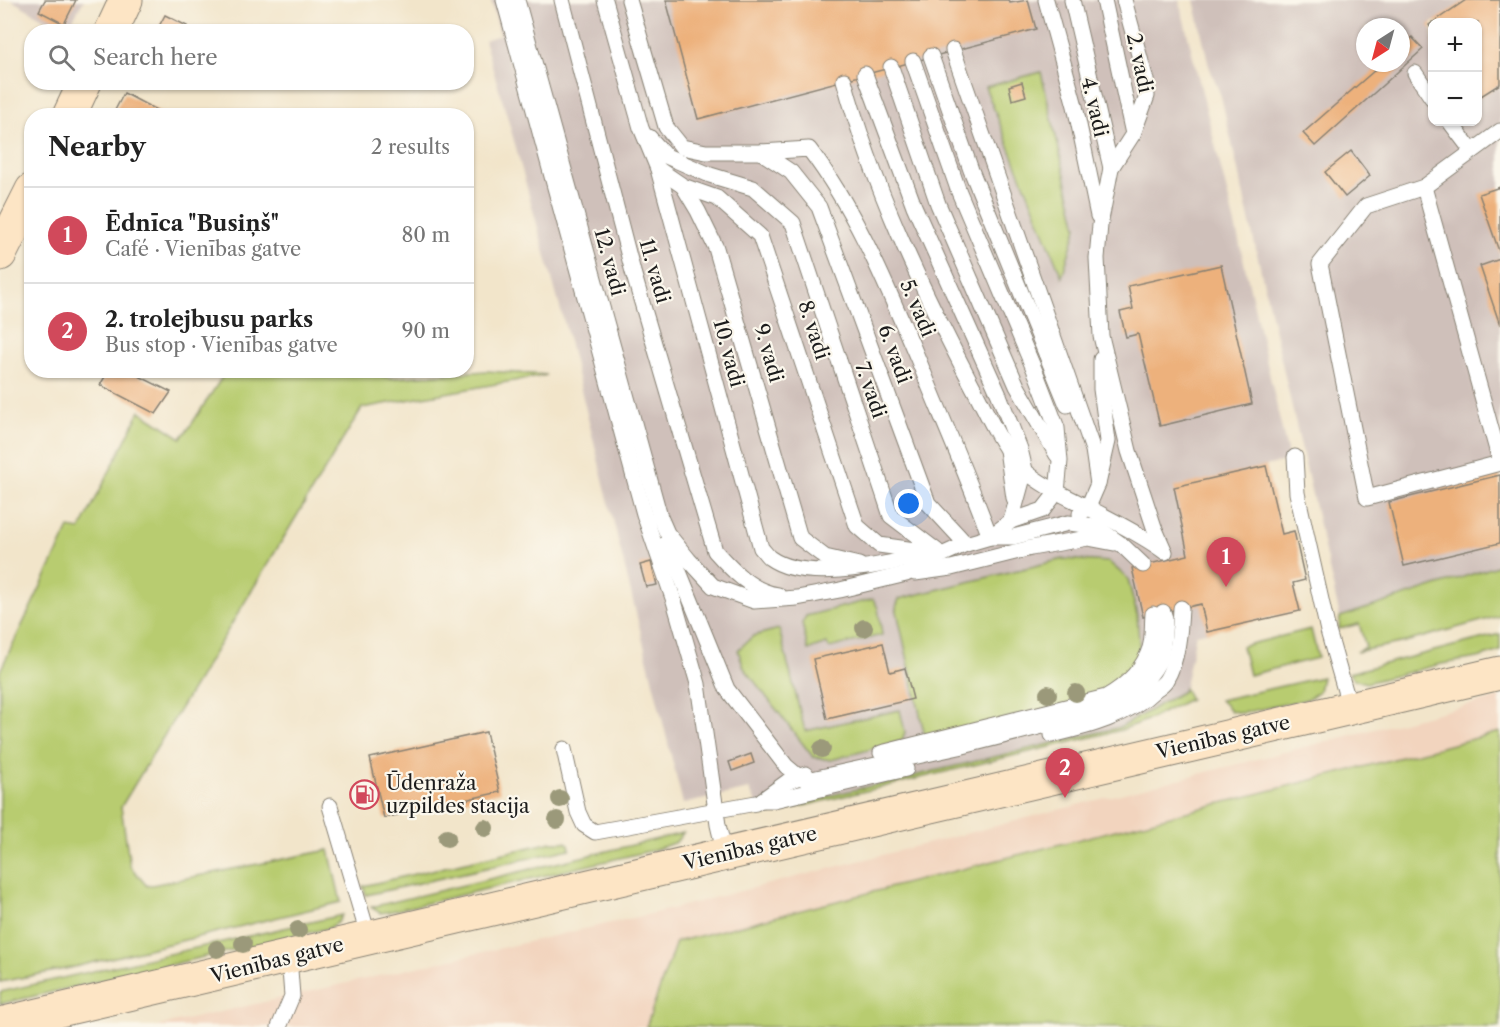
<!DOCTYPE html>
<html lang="en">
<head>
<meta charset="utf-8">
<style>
  :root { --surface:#fff; --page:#f6f6f6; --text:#222; --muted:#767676; --line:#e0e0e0; --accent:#d1495b }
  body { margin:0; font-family:"Libre Caslon Text",serif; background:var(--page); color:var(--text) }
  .controls { position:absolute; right:18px; top:18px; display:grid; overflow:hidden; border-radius:12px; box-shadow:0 2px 4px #0004 }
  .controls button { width:54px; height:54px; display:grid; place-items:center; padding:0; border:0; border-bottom:2px solid var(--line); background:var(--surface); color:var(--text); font:30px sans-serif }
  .compass { position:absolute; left:1356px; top:18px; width:54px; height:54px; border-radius:50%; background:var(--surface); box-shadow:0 2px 4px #0004; rotate:216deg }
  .you { position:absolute; left:909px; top:504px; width:21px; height:21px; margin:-15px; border:4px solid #fff; border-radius:50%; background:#1a73e8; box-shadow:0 0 0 9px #1a73e833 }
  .badge { display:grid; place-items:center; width:39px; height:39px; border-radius:50%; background:var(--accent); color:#fff; font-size:20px; font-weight:700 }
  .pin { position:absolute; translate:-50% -50px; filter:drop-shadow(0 2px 3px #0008) }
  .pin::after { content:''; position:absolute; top:32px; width:21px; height:18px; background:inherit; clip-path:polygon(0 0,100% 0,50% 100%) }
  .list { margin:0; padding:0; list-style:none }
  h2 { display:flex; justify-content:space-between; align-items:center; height:78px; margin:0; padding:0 24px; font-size:26px }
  h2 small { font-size:20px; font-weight:400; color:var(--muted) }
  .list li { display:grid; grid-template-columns:39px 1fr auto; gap:18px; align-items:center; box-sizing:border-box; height:96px; padding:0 24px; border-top:2px solid var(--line) }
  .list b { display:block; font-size:22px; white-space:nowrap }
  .list p { margin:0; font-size:20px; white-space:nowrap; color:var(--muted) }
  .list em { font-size:20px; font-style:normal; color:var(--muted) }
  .icon { flex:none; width:33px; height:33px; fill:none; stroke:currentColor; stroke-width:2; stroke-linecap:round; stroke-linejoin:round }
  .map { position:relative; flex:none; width:1500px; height:1027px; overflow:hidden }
  .search { position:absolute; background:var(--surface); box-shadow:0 2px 4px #0004; left:24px; top:24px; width:450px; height:66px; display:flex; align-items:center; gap:15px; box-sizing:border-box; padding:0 21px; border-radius:24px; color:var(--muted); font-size:22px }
  .panel { position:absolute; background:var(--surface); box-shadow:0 2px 4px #0004; left:24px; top:108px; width:450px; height:270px; border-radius:24px }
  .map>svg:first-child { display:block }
  .built { fill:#f2d4be }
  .industrial { fill:#cfc0ba; fill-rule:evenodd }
  .green { fill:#b8cc6f; stroke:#6a7446; stroke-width:1.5 }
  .building { fill:#edb17b }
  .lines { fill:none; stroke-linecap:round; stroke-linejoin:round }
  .lane-casing { stroke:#878073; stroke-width:17 }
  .secondary-casing { stroke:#878073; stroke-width:35 }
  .lane { stroke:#fff; stroke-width:15 }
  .secondary { stroke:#fde5c5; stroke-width:33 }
  .tree { fill:#9b997a }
  .labels { text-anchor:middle; stroke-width:4.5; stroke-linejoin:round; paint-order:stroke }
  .street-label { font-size:20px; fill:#1c1c1c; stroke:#fbf7ec }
  .poi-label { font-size:20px; fill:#1c1c1c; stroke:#fbf7ec; text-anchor:start }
</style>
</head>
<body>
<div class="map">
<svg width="1500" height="1027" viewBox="0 0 1500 1027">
  <rect width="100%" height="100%" fill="#fbf7ec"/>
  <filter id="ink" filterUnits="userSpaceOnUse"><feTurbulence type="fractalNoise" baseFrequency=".0167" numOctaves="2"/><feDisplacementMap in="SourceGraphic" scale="12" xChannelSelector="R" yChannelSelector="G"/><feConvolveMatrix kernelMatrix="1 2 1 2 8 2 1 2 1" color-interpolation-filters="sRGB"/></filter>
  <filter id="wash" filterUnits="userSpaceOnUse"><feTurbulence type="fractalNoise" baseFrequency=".008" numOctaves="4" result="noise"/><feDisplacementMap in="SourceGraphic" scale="24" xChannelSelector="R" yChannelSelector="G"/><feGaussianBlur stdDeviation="1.35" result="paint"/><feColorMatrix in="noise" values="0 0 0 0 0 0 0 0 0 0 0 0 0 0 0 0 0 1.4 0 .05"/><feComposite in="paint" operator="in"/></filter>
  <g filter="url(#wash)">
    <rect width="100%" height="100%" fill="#f2e5ca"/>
    <polygon class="built" points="1500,697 1500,1027 155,1027 659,912"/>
    <g class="industrial">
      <polygon points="11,0 84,0 66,31"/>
      <polygon points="491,0 1179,0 1241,249 1289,460 1266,466 1282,534 1294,531 1305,580 1293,583 1300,611 1196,634 1184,691 1121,727 761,812 749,789 683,804 567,333 506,112 484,40 500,35"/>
      <path d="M 1194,0 L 1500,0 L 1500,565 L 1340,617 L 1221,96 L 1209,66 ZM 1432,22 L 1478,22 L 1478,122 L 1432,122 ZM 1365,27 L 1401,27 L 1401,63 L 1365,63 Z"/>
    </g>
    <g class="green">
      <polygon points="1041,72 1077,227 1062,277 985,87"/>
      <polygon points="360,370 391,378 487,371 547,375 362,408 121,807 130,866 147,886 329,850 341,902 70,968 0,982 0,671 69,528 80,530 140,411 181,438 189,428 226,371"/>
      <polygon points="1063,559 1109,562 1128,579 1137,615 1140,653 1124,679 1087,700 925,737 896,607 899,599"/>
      <polygon points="1500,565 1500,616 1405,642 1356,652 1366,647 1359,624 1339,629 1340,617"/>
      <polygon points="873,599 878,608 882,635 829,648 827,644 808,650 802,623 806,616"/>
      <polygon points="779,629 805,731 900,710 905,732 902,741 831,760 813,757 744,668 738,650 753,636"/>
      <polygon points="1311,629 1318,658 1249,675 1242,646"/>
      <polygon points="1500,634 1500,651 1478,658 1441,664 1366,683 1354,679 1349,673"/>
      <polygon points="1322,677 1319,691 1308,699 1242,713 1231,711 1220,700"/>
      <polygon points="1184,688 1190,699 1150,719 1121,730 765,815 757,816 755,812 759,808 761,812 1121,727 1183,691"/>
      <polygon points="1500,732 1500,1027 646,1027 676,942"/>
      <polygon points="683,833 676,842 654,850 388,912 380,913 371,907"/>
      <polygon points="552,842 565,842 569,844 570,849 366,895 363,886"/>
      <polygon points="342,915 338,922 329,928 0,1004 0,992"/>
    </g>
    <g id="blocks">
      <g class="building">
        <polygon points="45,0 76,0 64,24 39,11"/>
        <polygon points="666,0 1009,0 1010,3 1028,0 1036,29 698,119"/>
        <polygon points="1466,0 1500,0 1500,84 1478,98 1478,22 1432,22 1432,30 1429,25"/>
        <polygon points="165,15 187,26 184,32 156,32"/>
        <polygon points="1412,37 1423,49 1315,146 1303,133 1383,63 1401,63 1401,47"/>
        <polygon points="1022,82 1026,96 1012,100 1009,86"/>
        <polygon points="124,93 160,112 159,116 112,116"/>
        <polygon points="1351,151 1370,176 1345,197 1325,172"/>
        <polygon points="1500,187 1500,254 1479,194"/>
        <polygon points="1500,259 1500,325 1480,266"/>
        <polygon points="1221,265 1252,404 1160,426 1138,334 1126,337 1120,312 1133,309 1128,286"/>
        <polygon points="109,370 127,370 171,392 156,414 100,385"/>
        <polygon points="1266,466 1282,534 1294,531 1305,580 1293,583 1300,611 1207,632 1201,604 1143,617 1132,568 1188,555 1174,487"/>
        <polygon points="1500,475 1500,543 1404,566 1389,502"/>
        <polygon points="651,562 657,585 646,587 640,565"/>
        <polygon points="883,643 890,672 905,668 913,699 827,719 813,659"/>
        <polygon points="486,732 500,792 384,818 370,758"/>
        <polygon points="751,754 754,763 732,771 729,762"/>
      </g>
    </g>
  </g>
  <g filter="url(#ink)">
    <use href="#blocks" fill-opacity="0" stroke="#878073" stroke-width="1.5"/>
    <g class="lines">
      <defs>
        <g id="lane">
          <polyline points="504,0 644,514 674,601 698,684 718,825 725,854"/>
          <polyline points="517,0 660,517 667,533 689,560 713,586 754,601 797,598 840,590 906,574 935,558 966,544 990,537 1013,537 1068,523 1095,526 1122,545 1143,565"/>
          <path d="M 562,0 L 633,272 L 715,551 C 732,570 751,591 778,595"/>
          <path d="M 605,0 L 641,128 L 658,169 L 761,548 C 764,551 767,556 770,558 C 806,584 894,564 934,551"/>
          <polyline points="629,0 666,127 682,147 706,152 761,152 791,172 819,207 928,503 966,544"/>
          <polyline points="1046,0 1075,106 1098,216"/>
          <polyline points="1072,0 1111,168"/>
          <polyline points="1104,0 1133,134"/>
          <polyline points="1124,0 1146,80 1147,96 1133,134 1111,168 1100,225 1097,258 1101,336 1129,451 1154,527 1164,550"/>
          <polyline points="953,50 1093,450 1098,484"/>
          <polyline points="931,56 971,170 1067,405"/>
          <polyline points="891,67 938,204 1017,386 1057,455"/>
          <polyline points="1415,73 1432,98"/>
          <polyline points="865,74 914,206 999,395 1020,449 1025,470 1011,521"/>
          <path d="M 844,80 C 873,186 921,288 972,385 C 988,414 1000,447 1024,470 C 1042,486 1066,496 1087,507 C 1113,521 1141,534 1165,552"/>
          <polyline points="1450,122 1472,151"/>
          <polyline points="1500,131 1424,187 1366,206 1320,264 1367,498 1500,463"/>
          <polyline points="649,137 666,156 710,175 753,188 793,223 891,516 937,551"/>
          <path d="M 761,152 L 809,149 C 857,212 887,287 918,359 C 942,418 968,477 990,537 L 1011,521 L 1043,510 L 1057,492 L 1060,461 L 1057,428 L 1037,376 L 959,192 L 913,61"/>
          <polyline points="658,169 683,186 717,198 760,236 857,526 879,545 922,551"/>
          <polyline points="683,186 698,211 716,248 800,538 825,557 859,565"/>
          <polyline points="1424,187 1500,461"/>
          <polyline points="1007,450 1014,498"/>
          <polyline points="1295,457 1297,493 1328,631 1350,708"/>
          <polyline points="1080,514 1088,507 1098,484 1108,441 1101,389 1101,359"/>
          <path d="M 667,542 L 727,689 L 786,766 L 799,777 L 807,780 L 959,747 L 1106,710 C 1127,698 1147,684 1159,661 C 1164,650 1164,631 1165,618 L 1163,612"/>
          <polyline points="915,573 951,568 1031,548 1088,538 1114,543"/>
          <path d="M 1052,735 C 1090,726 1127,717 1156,689 C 1159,687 1164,683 1166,680 C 1178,660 1180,631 1181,608"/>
          <polyline points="564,749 578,812 584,825 595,832 756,803"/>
          <path d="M 881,753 L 1106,697 C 1125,686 1143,670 1150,648 C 1153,638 1152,625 1153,614"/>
          <polyline points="762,800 774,800 906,769"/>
          <polyline points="762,800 787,782 806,774"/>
          <polyline points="330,806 369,938"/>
          <polyline points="279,1027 292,996 289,957"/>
        </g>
        <g id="secondary">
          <polyline points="111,32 126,0"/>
          <polyline points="69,116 85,82"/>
          <polyline points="0,254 32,190"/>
          <polyline points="0,1024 1500,673"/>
        </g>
      </defs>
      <use href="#lane" class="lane-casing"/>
      <use href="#secondary" class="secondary-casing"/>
      <use href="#lane" class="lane"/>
      <use href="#secondary" class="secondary"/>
    </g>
    <g class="tree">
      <circle cx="864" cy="628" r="9"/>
      <circle cx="1076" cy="693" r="9"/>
      <circle cx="1048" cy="694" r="9"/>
      <circle cx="822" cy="749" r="9"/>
      <circle cx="560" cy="799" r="9"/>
      <circle cx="557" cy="820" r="9"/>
      <circle cx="485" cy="828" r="9"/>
      <circle cx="447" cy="838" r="9"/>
      <circle cx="298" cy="930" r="9"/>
      <circle cx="243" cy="944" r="9"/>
      <circle cx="217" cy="949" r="9"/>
    </g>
  </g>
  <defs>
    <symbol id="fuel-ring" viewBox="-11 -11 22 22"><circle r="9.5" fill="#fbf7ec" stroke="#d1495b" stroke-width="1.5"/><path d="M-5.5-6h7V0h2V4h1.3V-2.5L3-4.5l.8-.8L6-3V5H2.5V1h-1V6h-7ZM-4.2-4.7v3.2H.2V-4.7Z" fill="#d1495b"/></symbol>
  </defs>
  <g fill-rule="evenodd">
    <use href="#fuel-ring" x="348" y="778" width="33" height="33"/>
  </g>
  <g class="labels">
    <g class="street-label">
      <text transform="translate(1140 63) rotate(78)" y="7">2. vadi</text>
      <text transform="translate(1095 107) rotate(77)" y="7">4. vadi</text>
      <text transform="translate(610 262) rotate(75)" y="7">12. vadi</text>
      <text transform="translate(655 271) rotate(74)" y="7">11. vadi</text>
      <text transform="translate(918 308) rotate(67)" y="7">5. vadi</text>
      <text transform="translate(814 330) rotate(72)" y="7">8. vadi</text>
      <text transform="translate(729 353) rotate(75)" y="7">10. vadi</text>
      <text transform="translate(769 353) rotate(74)" y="7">9. vadi</text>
      <text transform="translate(895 354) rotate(70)" y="7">6. vadi</text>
      <text transform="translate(871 390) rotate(71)" y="7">7. vadi</text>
      <text transform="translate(1223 737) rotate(-13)" y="7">Vienības gatve</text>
      <text transform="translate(750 848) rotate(-13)" y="7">Vienības gatve</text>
      <text transform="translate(277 960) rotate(-14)" y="7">Vienības gatve</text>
    </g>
    <g class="poi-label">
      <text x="386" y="790">Ūdeņraža<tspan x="386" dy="23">uzpildes stacija</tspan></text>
    </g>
  </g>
</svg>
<div class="controls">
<button>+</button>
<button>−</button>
</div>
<svg class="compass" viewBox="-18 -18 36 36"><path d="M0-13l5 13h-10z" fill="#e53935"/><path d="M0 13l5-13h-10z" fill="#767676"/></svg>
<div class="you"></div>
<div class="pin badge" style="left:1226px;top:587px">1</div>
<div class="pin badge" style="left:1065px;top:798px">2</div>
<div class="search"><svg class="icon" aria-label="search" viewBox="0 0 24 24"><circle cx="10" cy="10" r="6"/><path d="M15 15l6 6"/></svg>Search here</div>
<section class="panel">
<h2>Nearby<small>2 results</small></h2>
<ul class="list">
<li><span class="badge">1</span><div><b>Ēdnīca &quot;Busiņš&quot;</b><p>Café · Vienības gatve</p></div><em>80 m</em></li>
<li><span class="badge">2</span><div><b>2. trolejbusu parks</b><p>Bus stop · Vienības gatve</p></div><em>90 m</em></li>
</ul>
</section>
</div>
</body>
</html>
